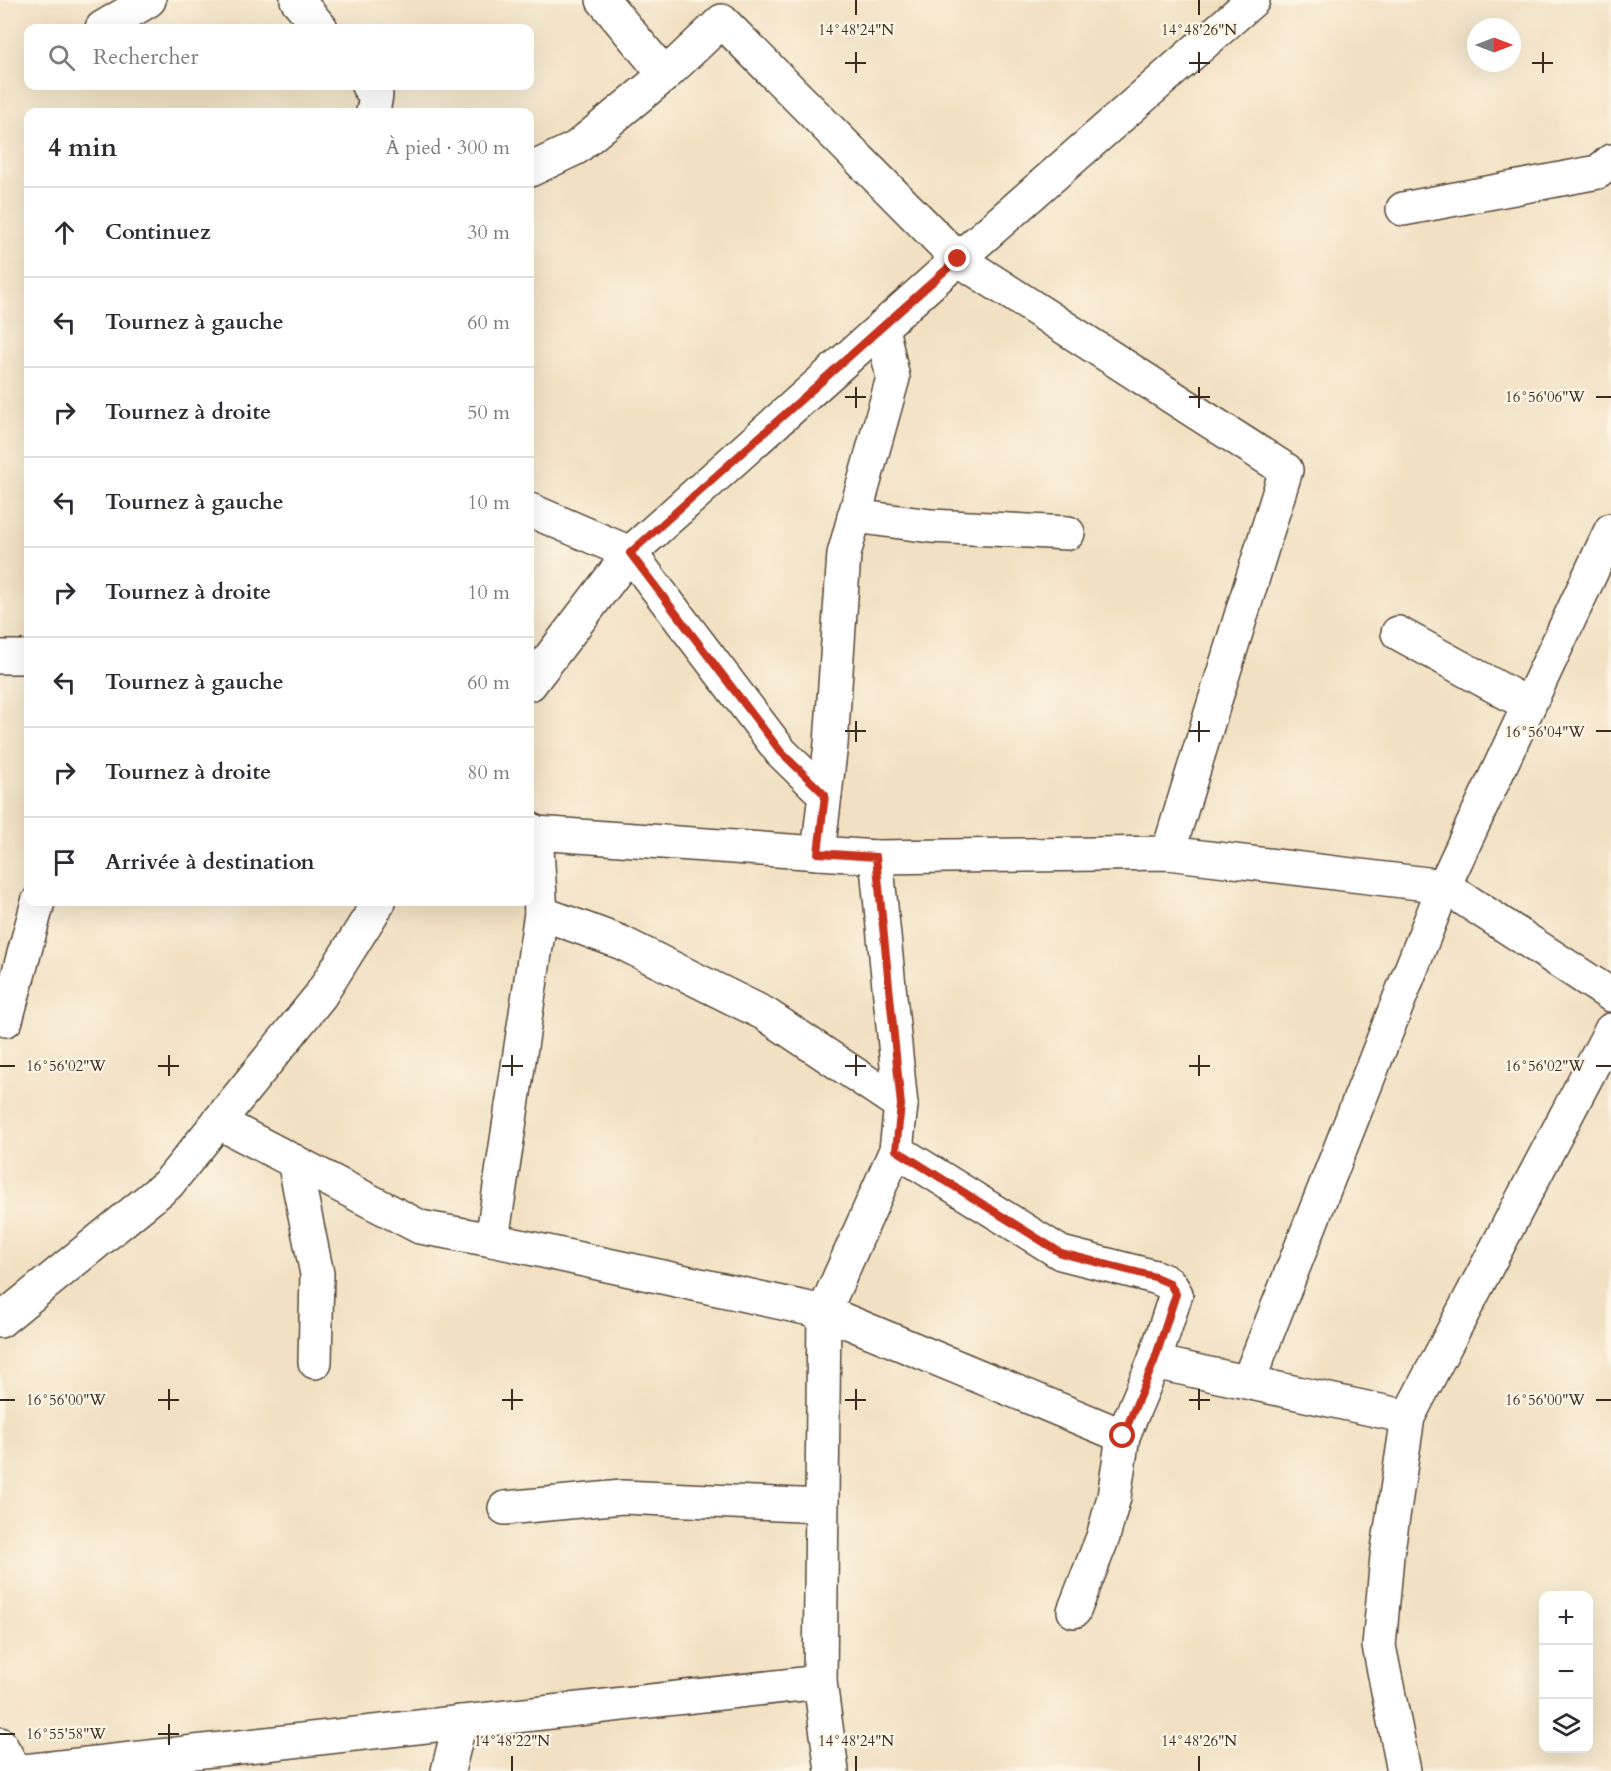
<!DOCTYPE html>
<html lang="fr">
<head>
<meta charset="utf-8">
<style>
  :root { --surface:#fff; --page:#f2f2f3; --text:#2b2b33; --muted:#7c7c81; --line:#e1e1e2 }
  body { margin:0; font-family:Cardo,serif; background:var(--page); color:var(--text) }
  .controls { position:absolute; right:18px; bottom:18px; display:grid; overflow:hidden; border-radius:12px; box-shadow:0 6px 24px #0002 }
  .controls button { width:54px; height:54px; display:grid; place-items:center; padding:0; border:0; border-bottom:2px solid var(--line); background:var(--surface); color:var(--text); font:30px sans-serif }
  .compass { position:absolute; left:1467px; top:18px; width:54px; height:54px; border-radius:50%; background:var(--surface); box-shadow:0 6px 24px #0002; rotate:90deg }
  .stop { position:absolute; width:18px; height:18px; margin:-14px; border:4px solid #c8321e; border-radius:50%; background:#fff }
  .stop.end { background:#c8321e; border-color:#fff; box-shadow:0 2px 6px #0008 }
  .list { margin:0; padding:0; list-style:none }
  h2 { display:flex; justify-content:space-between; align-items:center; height:78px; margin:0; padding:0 24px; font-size:26px }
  h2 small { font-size:20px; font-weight:400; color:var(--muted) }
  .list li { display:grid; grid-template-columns:39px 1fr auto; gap:18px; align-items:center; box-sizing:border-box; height:90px; padding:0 24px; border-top:2px solid var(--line) }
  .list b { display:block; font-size:22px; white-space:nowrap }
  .list em { font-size:20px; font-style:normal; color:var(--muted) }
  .icon { flex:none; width:33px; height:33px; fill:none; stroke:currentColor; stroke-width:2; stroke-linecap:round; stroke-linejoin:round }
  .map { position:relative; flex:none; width:1611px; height:1771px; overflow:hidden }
  .search { position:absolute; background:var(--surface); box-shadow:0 6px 24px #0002; left:24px; top:24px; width:510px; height:66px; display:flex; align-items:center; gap:15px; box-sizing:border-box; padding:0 21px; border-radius:12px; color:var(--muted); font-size:22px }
  .panel { position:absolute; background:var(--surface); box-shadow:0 6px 24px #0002; left:24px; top:108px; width:510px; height:798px; border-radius:12px }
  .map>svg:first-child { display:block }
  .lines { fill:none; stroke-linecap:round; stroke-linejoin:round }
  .minor-casing { stroke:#564536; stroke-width:36 }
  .minor { stroke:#fff; stroke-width:33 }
  .route { stroke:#c8321e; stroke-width:8 }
  .ticks { fill:none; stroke:#3b2a1e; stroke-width:2 }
  .ticks-label { font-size:15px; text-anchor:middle; fill:#3b2a1e; stroke:#fcf5e5; stroke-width:4.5; stroke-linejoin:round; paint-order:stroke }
</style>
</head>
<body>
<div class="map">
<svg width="1611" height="1771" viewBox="0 0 1611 1771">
  <rect width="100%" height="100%" fill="#fcf5e5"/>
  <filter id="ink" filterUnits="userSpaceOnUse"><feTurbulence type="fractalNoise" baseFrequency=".0167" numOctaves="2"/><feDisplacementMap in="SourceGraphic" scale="12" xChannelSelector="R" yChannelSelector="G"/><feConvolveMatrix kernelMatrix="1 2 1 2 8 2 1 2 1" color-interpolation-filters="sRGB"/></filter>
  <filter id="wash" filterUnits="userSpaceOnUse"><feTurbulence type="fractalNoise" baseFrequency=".008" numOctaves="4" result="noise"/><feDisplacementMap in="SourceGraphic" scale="24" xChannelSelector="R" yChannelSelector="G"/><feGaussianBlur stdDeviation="1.35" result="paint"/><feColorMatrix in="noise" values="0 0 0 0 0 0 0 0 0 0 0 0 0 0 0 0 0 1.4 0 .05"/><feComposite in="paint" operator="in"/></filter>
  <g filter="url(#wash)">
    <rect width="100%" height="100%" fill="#f1e0c1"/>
  </g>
  <g filter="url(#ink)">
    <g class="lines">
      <defs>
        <g id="minor">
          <polyline points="297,0 321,28"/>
          <polyline points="603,0 665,75"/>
          <polyline points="102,28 149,0"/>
          <polyline points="368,86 376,95 373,112"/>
          <polyline points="530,170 576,148 665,75 722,21 958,259 1286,470 1168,853"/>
          <polyline points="1403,209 1598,172 1611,161"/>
          <polyline points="530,510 630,553 781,752 825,795"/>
          <polyline points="854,516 931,526 1068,533"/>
          <polyline points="1398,633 1529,705"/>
          <polyline points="0,657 28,657"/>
          <polyline points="530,684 630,553 958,259 1253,0"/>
          <polyline points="530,829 536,833 876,857 1168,853 1444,886 1611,995"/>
          <polyline points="818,853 831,744 844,554 893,378 882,327"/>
          <polyline points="541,913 620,942 765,1014 901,1105"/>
          <polyline points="6,1020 38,902"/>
          <polyline points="218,1122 420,1227 492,1240 824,1312 1123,1436"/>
          <polyline points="896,1150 1061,1253 1155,1277 1169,1283 1176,1294 1154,1362 1123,1436 1114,1497 1103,1537 1074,1611"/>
          <polyline points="294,1161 317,1274 315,1362"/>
          <polyline points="492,1240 541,913 536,833"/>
          <polyline points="0,1321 168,1184 320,996 379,902"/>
          <polyline points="1154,1362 1408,1417"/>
          <polyline points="1248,1382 1444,886 1611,530"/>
          <polyline points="505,1508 622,1497 821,1506"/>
          <polyline points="0,1744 15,1771"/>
          <polyline points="24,1771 820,1682"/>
          <polyline points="448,1771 460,1722"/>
          <polyline points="832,1771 820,1682 824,1312 896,1150 901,1105 876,857"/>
          <polyline points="1404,1771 1379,1646 1387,1556 1408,1417 1611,1030"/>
        </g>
      </defs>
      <use href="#minor" class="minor-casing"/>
      <use href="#minor" class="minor"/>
    </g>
  </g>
  <g class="lines" filter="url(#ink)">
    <polyline class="route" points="958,259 630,553 781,752 825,795 818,853 876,857 901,1105 896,1150 1061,1253 1155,1277 1169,1283 1176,1294 1154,1362 1123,1436"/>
  </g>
  <path class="ticks" d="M 856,0 L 856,15M 1199,0 L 1199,15M 856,52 L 856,73M 1199,52 L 1199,73M 1543,52 L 1543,73M 845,63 L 866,63M 1189,63 L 1210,63M 1532,63 L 1553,63M 856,387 L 856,408M 1199,387 L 1199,408M 845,397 L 866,397M 1189,397 L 1210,397M 1596,397 L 1611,397M 856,721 L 856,742M 1199,721 L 1199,742M 845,731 L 866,731M 1189,731 L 1210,731M 1596,731 L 1611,731M 169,1055 L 169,1076M 512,1055 L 512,1076M 856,1055 L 856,1076M 1199,1055 L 1199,1076M 0,1066 L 15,1066M 158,1066 L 179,1066M 502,1066 L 523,1066M 845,1066 L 866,1066M 1189,1066 L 1210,1066M 1596,1066 L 1611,1066M 169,1389 L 169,1410M 512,1389 L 512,1410M 856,1389 L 856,1410M 1199,1389 L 1199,1410M 0,1400 L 15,1400M 158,1400 L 179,1400M 502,1400 L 523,1400M 845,1400 L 866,1400M 1189,1400 L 1210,1400M 1596,1400 L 1611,1400M 169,1724 L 169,1745M 0,1734 L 15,1734M 158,1734 L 179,1734M 512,1756 L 512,1771M 856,1756 L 856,1771M 1199,1756 L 1199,1771"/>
  <g class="ticks-label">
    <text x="856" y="35">14°48'24"N</text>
    <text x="1199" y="35">14°48'26"N</text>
    <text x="1545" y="402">16°56'06"W</text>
    <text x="1545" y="737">16°56'04"W</text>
    <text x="1545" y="1071">16°56'02"W</text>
    <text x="66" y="1071">16°56'02"W</text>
    <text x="66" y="1405">16°56'00"W</text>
    <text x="1545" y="1405">16°56'00"W</text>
    <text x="66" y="1739">16°55'58"W</text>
    <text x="512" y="1746">14°48'22"N</text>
    <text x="856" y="1746">14°48'24"N</text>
    <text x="1199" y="1746">14°48'26"N</text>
  </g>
</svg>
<div class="controls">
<button>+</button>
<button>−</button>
<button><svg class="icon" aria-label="layers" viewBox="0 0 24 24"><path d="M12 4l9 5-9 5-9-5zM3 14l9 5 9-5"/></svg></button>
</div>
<svg class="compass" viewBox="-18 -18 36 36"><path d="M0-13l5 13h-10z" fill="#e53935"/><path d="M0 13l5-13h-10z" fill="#7c7c81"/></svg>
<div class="stop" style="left:1123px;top:1436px"></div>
<div class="stop end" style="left:958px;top:259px"></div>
<div class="search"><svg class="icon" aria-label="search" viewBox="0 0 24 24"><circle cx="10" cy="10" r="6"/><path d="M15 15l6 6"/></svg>Rechercher</div>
<section class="panel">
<h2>4 min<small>À pied · 300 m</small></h2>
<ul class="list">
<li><svg class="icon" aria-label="ahead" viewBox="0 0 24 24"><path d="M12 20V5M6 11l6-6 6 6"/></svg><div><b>Continuez</b></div><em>30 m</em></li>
<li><svg class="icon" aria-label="left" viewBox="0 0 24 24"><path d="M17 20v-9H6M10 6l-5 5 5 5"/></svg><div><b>Tournez à gauche</b></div><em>60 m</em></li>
<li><svg class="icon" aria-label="right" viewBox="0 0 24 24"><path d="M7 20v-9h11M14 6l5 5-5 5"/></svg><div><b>Tournez à droite</b></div><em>50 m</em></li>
<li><svg class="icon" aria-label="left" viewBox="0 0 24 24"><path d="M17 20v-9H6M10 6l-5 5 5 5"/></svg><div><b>Tournez à gauche</b></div><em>10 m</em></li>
<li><svg class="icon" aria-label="right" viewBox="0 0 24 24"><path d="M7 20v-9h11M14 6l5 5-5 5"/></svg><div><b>Tournez à droite</b></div><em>10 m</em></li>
<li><svg class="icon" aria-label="left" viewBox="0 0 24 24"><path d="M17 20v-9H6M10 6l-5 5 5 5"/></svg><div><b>Tournez à gauche</b></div><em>60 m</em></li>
<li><svg class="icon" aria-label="right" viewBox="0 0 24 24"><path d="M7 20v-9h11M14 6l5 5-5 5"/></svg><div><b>Tournez à droite</b></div><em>80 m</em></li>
<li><svg class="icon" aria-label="arrive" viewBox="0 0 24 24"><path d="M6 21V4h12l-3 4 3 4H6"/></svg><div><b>Arrivée à destination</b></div></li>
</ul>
</section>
</div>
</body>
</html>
